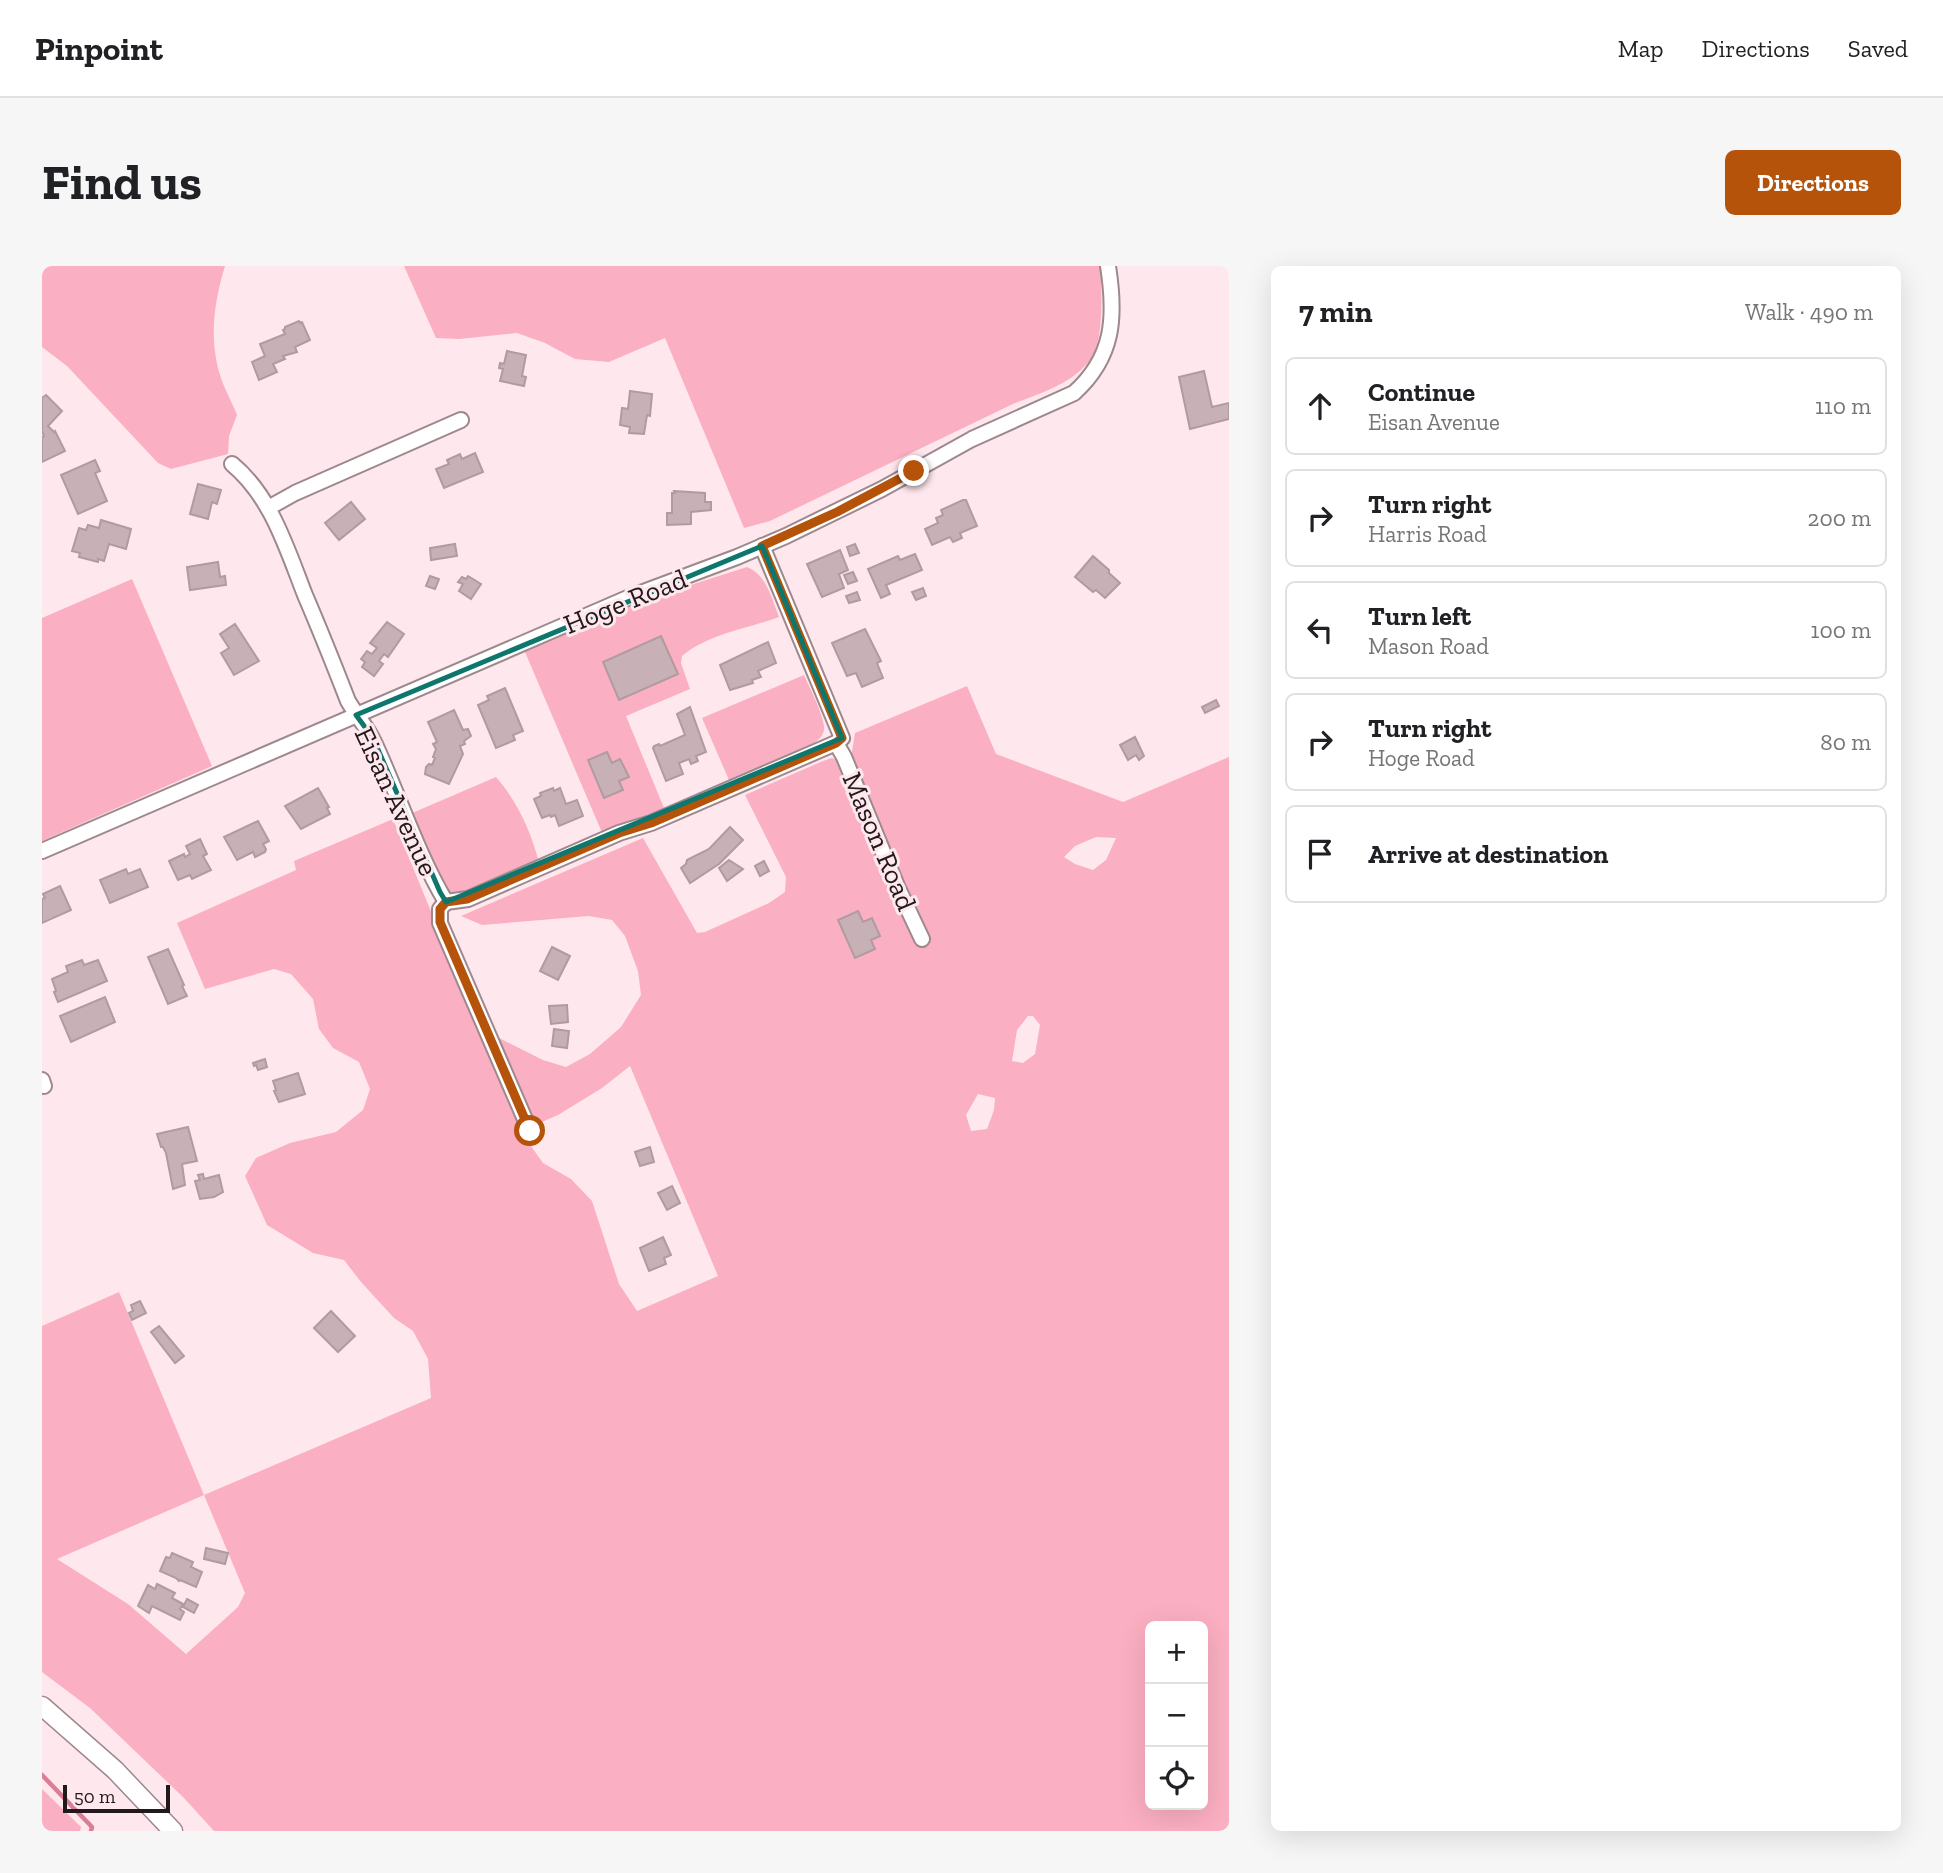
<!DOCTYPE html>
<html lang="en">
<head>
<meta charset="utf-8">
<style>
  :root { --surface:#fff; --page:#f6f6f6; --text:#202124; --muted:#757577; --line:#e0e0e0; --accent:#b45309 }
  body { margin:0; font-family:"Zilla Slab",serif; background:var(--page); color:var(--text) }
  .controls { position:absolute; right:21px; bottom:21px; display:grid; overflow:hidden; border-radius:10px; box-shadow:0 7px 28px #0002 }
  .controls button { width:63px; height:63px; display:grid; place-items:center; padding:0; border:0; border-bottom:2px solid var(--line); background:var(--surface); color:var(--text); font:35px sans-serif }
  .scale { position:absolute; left:21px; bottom:18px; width:107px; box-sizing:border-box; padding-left:7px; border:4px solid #21191b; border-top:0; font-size:19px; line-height:24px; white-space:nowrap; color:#21191b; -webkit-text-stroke:5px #ffe8ed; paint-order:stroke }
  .stop { position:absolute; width:21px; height:21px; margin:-16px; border:5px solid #b45309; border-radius:50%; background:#fff }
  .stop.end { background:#b45309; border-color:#fff; box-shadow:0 2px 7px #0008 }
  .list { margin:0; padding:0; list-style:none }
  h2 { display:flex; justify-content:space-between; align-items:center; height:91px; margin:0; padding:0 28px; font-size:30px }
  h2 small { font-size:23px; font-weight:400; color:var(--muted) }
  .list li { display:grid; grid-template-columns:46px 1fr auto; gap:21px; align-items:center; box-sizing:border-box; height:98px; margin:0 14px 14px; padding:0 14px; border:2px solid var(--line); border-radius:10px }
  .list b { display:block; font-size:26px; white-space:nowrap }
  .list p { margin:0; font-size:23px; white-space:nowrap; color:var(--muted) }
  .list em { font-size:23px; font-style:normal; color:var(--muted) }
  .icon { flex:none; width:38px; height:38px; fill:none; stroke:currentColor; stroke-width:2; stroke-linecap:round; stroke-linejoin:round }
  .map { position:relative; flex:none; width:1187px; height:1565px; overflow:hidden; border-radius:10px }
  header { display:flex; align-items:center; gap:42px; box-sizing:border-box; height:98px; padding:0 35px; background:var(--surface); border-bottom:2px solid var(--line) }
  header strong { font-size:33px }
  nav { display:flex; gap:38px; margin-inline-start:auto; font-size:24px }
  .intro { display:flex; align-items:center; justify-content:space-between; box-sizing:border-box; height:168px; padding:0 42px }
  h1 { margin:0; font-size:49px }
  .button { padding:18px 32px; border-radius:10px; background:var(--accent); color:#fff; font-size:24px; font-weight:700 }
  main { display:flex; gap:42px; padding:0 42px }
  aside { flex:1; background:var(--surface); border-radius:10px; box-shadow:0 7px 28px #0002 }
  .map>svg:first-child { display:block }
  .green { fill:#fbafc2; fill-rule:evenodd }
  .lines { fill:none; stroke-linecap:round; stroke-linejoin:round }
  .stream { stroke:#da7e98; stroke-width:4.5 }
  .building { fill:#c7b1b6; stroke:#b09ba0; stroke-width:2 }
  .minor-casing { stroke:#9d888d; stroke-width:18 }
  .major-casing { stroke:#9d888d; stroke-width:21 }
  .minor { stroke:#fff; stroke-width:14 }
  .major { stroke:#fff; stroke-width:18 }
  .route { stroke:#b45309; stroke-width:9 }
  .marked { fill:none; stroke:#0f766e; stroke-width:5; stroke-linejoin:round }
  .labels { text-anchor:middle; stroke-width:6; stroke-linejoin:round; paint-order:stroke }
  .street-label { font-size:28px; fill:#21191b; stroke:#ffe8ed }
</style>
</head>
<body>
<header>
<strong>Pinpoint</strong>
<nav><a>Map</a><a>Directions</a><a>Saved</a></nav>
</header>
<div class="intro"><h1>Find us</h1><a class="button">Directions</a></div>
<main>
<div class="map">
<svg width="1187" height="1565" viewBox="0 0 1187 1565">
  <rect width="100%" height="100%" fill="#ffe8ed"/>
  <g class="green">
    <path d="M 0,0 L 183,0 C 172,36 167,72 178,109 C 182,122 190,136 195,149 L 187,170 L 186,188 L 129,203 L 116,197 L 25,100 L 0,81 Z"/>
    <path d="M 362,0 L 1058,0 C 1060,22 1062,75 1049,93 C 1031,117 1000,127 973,137 L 728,255 L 702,262 L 623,72 L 567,96 L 533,93 L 503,77 L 475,67 L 417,73 L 394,72 Z"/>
    <path d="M 705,301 C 724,308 730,333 737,351 C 705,363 668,367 640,390 L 639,397 L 648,423 L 584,450 L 622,542 L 561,569 L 483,386 L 614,330 Z"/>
    <polygon points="90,313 170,500 0,575 0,352"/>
    <path d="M 762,409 C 767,420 784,454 782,464 C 781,470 776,474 772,477 L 687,514 L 660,452 Z"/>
    <path d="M 925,420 L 954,488 L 1081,536 L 1187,491 L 1187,1565 L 172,1565 L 142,1532 L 48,1442 L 0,1406 L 0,1060 L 77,1026 L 162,1229 L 389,1132 L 386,1093 L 371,1065 L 352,1052 L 319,1016 L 302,994 L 271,987 L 225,959 L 203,910 L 214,892 L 248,877 L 294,866 L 321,844 L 328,823 L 317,796 L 291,782 L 277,763 L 271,733 L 249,708 L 232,703 L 163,723 L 135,657 L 254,604 L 252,595 L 351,553 L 481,869 L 501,897 L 529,913 L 550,935 L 577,1018 L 595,1045 L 676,1010 L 588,800 L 560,822 L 516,849 L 493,859 L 455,771 L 501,794 L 524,801 L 548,788 L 579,761 L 599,729 L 596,705 L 583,670 L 570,654 L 547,650 L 440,659 L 419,650 L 601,572 L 655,667 L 663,666 L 727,637 L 743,626 L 744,611 L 703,529 L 781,495 L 790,492 L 798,496 L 809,492 L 813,467 ZM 1054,571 L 1074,572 L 1064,594 L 1051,604 L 1033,598 L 1022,591 L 1033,580 ZM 986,750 L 991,750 L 998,759 L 993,788 L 981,797 L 970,795 L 975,764 ZM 936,828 L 953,832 L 952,844 L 945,863 L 929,865 L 924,849 ZM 162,1229 L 203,1327 L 196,1341 L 144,1388 L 86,1338 L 15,1293 ZM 1108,1360 L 1161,1360 L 1161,1539 L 1108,1539 Z"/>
    <path d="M 454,511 C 475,535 489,565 497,597 L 422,629 L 413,631 L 402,624 L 368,548 Z"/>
    <polygon points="0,1523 39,1561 38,1565 0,1565"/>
  </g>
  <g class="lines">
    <polyline class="stream" points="0,1509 50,1561 49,1565"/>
  </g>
  <g class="building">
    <polygon points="257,55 258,57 260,56 268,74 253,81 255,86 241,90 243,93 231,98 235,106 217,114 210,96 223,90 218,78 243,68 241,64 243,63 243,61"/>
    <polygon points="465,85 484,89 480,110 484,111 482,120 458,115 461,103 457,102 458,97 462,98"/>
    <polygon points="1162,105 1170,141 1187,137 1187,153 1148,163 1137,111"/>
    <polygon points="588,125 610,128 608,150 605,149 602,168 587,167 588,161 578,159 580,142 586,143"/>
    <polygon points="4,129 20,145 6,160 12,166 13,165 23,185 0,196 0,171 2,170 0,165 0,132"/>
    <polygon points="433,187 441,206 402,222 394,203 407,198 405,194 418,188 420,193"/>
    <polygon points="53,194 58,205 53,207 65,235 36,248 19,209"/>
    <polygon points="156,218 179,224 175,238 170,236 166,253 148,248"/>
    <polygon points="632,225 663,227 663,236 669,236 669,244 649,246 649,258 625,259 625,247 630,247 630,227 633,227"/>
    <polygon points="921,234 924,234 935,260 918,267 920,272 911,276 908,271 890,279 883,263 896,257 894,252 901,249 899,244"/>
    <polygon points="309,236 323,253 297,274 283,257"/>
    <polygon points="59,254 89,263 84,283 67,278 62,295 56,293 56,296 37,291 38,287 30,285 37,262 44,264 46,259 57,262"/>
    <polygon points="413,278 415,290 389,294 388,282"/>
    <polygon points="813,278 817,287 808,290 805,281"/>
    <polygon points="798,284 806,304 797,308 802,322 780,331 765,298"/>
    <polygon points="873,288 880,304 844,319 848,328 839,332 826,303 856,290 858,294"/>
    <polygon points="1051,290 1067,304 1067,307 1078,317 1063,332 1054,324 1051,326 1033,311"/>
    <polygon points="176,296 178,311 183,310 184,319 148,324 145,301"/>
    <polygon points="811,306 815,315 806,318 802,309"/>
    <polygon points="388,310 397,313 393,323 384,320"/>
    <polygon points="426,310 439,318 429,333 417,325 421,318 416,316 420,311 424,313"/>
    <polygon points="881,322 884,330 874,334 870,326"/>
    <polygon points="815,326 818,334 807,337 804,330"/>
    <polygon points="345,356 362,368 346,391 342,388 337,395 341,398 332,410 320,401 323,396 319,393 325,385 330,388 335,382 328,377"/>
    <polygon points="193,358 217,395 192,409 179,387 187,382 178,368"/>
    <polygon points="823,363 839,395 835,397 841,412 820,421 814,407 805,410 790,377"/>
    <polygon points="619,370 636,408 577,434 561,396"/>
    <polygon points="726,376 734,397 716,405 719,411 710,414 711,417 688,424 678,399"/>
    <polygon points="463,422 481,465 471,469 473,474 454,482 436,439 447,434 445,430"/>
    <polygon points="1174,434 1177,440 1163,447 1160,441"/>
    <polygon points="648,441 664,486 654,490 656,495 649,498 647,493 637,497 641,508 624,515 611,482 612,480 617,478 618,480 643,469 635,448"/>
    <polygon points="412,444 421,464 426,463 429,470 422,475 423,478 418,480 421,488 407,518 383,508 384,501 387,498 390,499 393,492 391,491 394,483 391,478 395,476 386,456"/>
    <polygon points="1093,471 1102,490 1097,494 1094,489 1086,494 1078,479"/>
    <polygon points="565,486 570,497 578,493 587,511 577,515 581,524 562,532 546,494"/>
    <polygon points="276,522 287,541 285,542 288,548 259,563 243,540"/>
    <polygon points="511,522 512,525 518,522 524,538 535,534 541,550 517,560 513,549 509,551 508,549 500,552 492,533 499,530 498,527"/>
    <polygon points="216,555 227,575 221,578 224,583 223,586 213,591 211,586 195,594 182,571"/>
    <polygon points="688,561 701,574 677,598 648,617 639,602 644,598 645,594 667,583"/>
    <polygon points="158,573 165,588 161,590 169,604 150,613 148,609 136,614 127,595 142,588 143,591 148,588 144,580"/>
    <polygon points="687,594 701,603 685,615 677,602"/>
    <polygon points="722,595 727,605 718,610 713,600"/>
    <polygon points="84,603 86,608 98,603 106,621 68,637 58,614"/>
    <polygon points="18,620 29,644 0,657 0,633 3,632 1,628"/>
    <polygon points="816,645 821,656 830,652 838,670 829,674 833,683 813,692 796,654"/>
    <polygon points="510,681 528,690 516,714 498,705"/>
    <polygon points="126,683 142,719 140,720 145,730 126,738 106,691"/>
    <polygon points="40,694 42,699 56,694 65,715 16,736 12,726 14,725 10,713 26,706 24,700"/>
    <polygon points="63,731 73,756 29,776 18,750"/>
    <polygon points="525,739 526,756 509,758 507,740"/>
    <polygon points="512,763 527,765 525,782 510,780"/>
    <polygon points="223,793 225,801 216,804 214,799 212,800 211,797"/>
    <polygon points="256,807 263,828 237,836 232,825 234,824 231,815"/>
    <polygon points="146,861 155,895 140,898 143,919 131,923 124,887 121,881 119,881 115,868"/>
    <polygon points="608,881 612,896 598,900 593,886"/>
    <polygon points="161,908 162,913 177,909 181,926 172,931 158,933 153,915 158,914 156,909"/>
    <polygon points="630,920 638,937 625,944 616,927"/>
    <polygon points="621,971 629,989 622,992 624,998 607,1005 598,982"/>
    <polygon points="98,1035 104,1047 90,1054 87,1047 91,1045 89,1039"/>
    <polygon points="289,1045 313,1070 296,1086 272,1062"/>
    <polygon points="117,1060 142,1090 133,1097 109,1066"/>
    <polygon points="164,1282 186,1287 183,1298 162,1293"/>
    <polygon points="130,1287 151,1296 149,1301 160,1306 154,1321 138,1314 137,1315 134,1312 118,1305 124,1291 128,1292"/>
    <polygon points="115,1318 133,1327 130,1332 141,1338 138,1343 142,1346 138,1354 110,1340 107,1347 96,1340 106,1319 113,1323"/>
    <polygon points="145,1333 156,1339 152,1347 141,1341"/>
  </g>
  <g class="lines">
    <defs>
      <g id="minor">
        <path d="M 190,198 C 229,230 245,283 263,329 C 278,364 292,399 306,435 C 314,449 325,461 332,476 C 356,527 375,588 404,636"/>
        <polyline points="226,242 253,227 419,154"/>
        <polyline points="794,477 802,491 855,620 880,673"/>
        <path d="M 0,585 L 588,331 L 695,291 L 744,270 L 840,223 L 930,173 L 1032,127 C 1072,91 1074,51 1066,0"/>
        <polyline points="404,636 426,633 577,567 609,557 794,477 800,472 720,280"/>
        <polyline points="404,636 398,643 398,657 488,865"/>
        <polyline points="0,814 2,820"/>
      </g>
      <polyline id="major" points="0,1440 73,1504 131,1565"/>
    </defs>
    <use href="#minor" class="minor-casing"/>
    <use href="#major" class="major-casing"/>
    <use href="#minor" class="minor"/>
    <use href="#major" class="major"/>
  </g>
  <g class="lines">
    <polyline class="route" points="488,865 398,656 398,643 404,636 425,633 577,567 609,557 794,477 800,472 720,280 795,246 872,205"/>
  </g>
  <path class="marked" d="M 720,280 L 800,472 L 404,636 L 398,626 L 331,472 L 314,449 Z"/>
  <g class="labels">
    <g class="street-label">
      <text transform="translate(583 335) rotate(-22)" y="10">Hoge Road</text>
      <text transform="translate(355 535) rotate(65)" y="10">Eisan Avenue</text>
      <text transform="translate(838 575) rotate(67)" y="10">Mason Road</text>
    </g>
  </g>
</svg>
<div class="controls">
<button>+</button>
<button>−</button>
<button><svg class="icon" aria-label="locate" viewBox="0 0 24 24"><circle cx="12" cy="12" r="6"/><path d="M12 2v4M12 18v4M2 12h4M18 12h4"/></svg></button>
</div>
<div class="scale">50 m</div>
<div class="stop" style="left:488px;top:865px"></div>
<div class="stop end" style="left:872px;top:205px"></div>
</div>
<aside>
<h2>7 min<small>Walk · 490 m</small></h2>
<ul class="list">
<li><svg class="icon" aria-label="ahead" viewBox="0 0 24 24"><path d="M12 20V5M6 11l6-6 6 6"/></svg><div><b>Continue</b><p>Eisan Avenue</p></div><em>110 m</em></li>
<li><svg class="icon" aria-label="right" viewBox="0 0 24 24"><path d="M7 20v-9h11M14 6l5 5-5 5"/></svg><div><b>Turn right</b><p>Harris Road</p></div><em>200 m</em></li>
<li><svg class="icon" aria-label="left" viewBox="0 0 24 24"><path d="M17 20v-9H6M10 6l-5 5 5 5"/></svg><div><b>Turn left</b><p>Mason Road</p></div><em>100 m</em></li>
<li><svg class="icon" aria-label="right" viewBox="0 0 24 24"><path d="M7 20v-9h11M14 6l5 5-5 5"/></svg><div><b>Turn right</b><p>Hoge Road</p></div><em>80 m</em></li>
<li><svg class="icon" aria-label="arrive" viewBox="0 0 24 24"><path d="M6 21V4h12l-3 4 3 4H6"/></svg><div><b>Arrive at destination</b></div></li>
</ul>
</aside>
</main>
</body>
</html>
